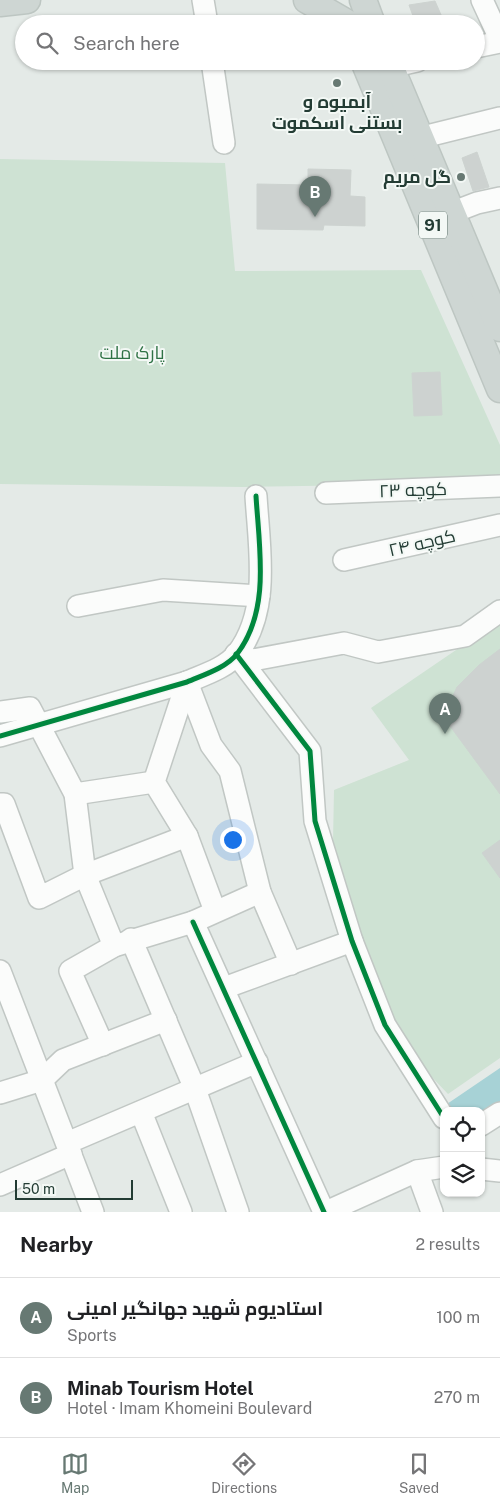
<!DOCTYPE html>
<html lang="en">
<head>
<meta charset="utf-8">
<style>
  :root { --surface:#fff; --page:#f2f2f2; --text:#202124; --muted:#757577; --line:#e0e0e0; --accent:#677973 }
  body { margin:0; font-family:"Public Sans",Cairo,sans-serif; background:var(--page); color:var(--text) }
  .controls { position:absolute; right:15px; bottom:15px; display:grid; overflow:hidden; border-radius:10px; box-shadow:0 1px 4px #0004 }
  .controls button { width:45px; height:45px; display:grid; place-items:center; padding:0; border:0; border-bottom:1px solid var(--line); background:var(--surface); color:var(--text); font:25px sans-serif }
  .scale { position:absolute; left:15px; bottom:12px; width:118px; box-sizing:border-box; padding-left:5px; border:2px solid #233c34; border-top:0; font-size:14px; line-height:18px; white-space:nowrap; color:#233c34; -webkit-text-stroke:4px #f3f8f5; paint-order:stroke }
  .you { position:absolute; left:232px; top:839px; width:18px; height:18px; margin:-12px; border:4px solid #fff; border-radius:50%; background:#1a73e8; box-shadow:0 0 0 8px #1a73e833 }
  .badge { display:grid; place-items:center; width:32px; height:32px; border-radius:50%; background:var(--accent); color:#fff; font-size:16px; font-weight:700 }
  .pin { position:absolute; translate:-50% -41px; filter:drop-shadow(0 1px 2px #0008) }
  .pin::after { content:''; position:absolute; top:26px; width:18px; height:15px; background:inherit; clip-path:polygon(0 0,100% 0,50% 100%) }
  .list { margin:0; padding:0; list-style:none }
  h2 { display:flex; justify-content:space-between; align-items:center; height:65px; margin:0; padding:0 20px; font-size:21px }
  h2 small { font-size:16px; font-weight:400; color:var(--muted) }
  .list li { display:grid; grid-template-columns:32px 1fr auto; gap:15px; align-items:center; box-sizing:border-box; height:80px; padding:0 20px; border-top:1px solid var(--line) }
  .list b { display:block; font-size:19px; white-space:nowrap }
  .list p { margin:0; font-size:16px; white-space:nowrap; color:var(--muted) }
  .list em { font-size:16px; font-style:normal; color:var(--muted) }
  .icon { flex:none; width:28px; height:28px; fill:none; stroke:currentColor; stroke-width:2; stroke-linecap:round; stroke-linejoin:round }
  .map { position:relative; flex:none; width:500px; height:1212px; overflow:hidden }
  .search { position:absolute; background:var(--surface); box-shadow:0 1px 4px #0004; left:15px; right:15px; top:15px; height:55px; display:flex; align-items:center; gap:12px; box-sizing:border-box; padding:0 18px; border-radius:28px; color:var(--muted); font-size:19px }
  .sheet { height:225px; background:var(--surface) }
  nav { display:flex; justify-content:space-around; align-items:center; box-sizing:border-box; height:70px; border-top:1px solid var(--line); background:var(--surface); font-size:14px; color:var(--muted) }
  nav a { display:grid; justify-items:center; gap:2px }
  nav .on { color:var(--accent) }
  .map>svg:first-child { display:block }
  .green { fill:#cee2d3 }
  .water { fill:#a7d2d6 }
  .building { fill:#cdd2d0; stroke:#cdd3d0 }
  .lines { fill:none; stroke-linecap:round; stroke-linejoin:round }
  .minor-casing { stroke:#c1c7c4; stroke-width:24 }
  .major-casing { stroke:#bdc6c2; stroke-width:29 }
  .minor { stroke:#fbfcfb; stroke-width:21 }
  .major { stroke:#ced6d3; stroke-width:26 }
  .cycleway-casing { stroke:#f3f8f5; stroke-width:8 }
  .cycleway { stroke:#00873e; stroke-width:5 }
  .poi-dot { fill:#677973; stroke:#f3f8f5; stroke-width:2 }
  .labels { text-anchor:middle; stroke-width:4; stroke-linejoin:round; paint-order:stroke }
  .shield { fill:#f3f8f5; stroke:#61746e; stroke-width:1 }
  .shield-label { font-size:16px; font-weight:bold; fill:#233c34 }
  .poi-label { font-size:18px; font-weight:bold; fill:#233c34; stroke:#f3f8f5 }
  .park-label { font-size:18px; fill:#2f7245; stroke:#f3f8f5 }
  .street-label { font-size:18px; fill:#233c34; stroke:#f3f8f5 }
</style>
</head>
<body>
<div class="map">
<svg width="500" height="1212" viewBox="0 0 500 1212">
  <rect width="100%" height="100%" fill="#e4eae7"/>
  <g class="green">
    <polygon points="0,159 225,163 235,271 421,270 500,445 500,483 244,487 0,484"/>
    <polygon points="500,620 500,1058 448,1094 391,1034 333,842 334,790 409,760 371,708"/>
  </g>
  <polygon class="water" points="500,1068 500,1108 481,1121 481,1111 452,1111 447,1104"/>
  <g class="building">
    <polygon points="435,1 445,24 416,24 409,5"/>
    <polygon points="477,152 489,187 473,191 462,158"/>
    <polygon points="308,169 351,170 350,196 365,197 365,226 324,225 323,230 257,229 257,184 308,185"/>
    <polygon points="440,372 442,415 414,416 412,373"/>
    <polygon points="500,649 500,794 450,726 449,717 451,700 457,687 479,665"/>
    <polygon points="500,840 500,878 482,853"/>
  </g>
  <g class="lines">
    <defs>
      <g id="minor">
        <polyline points="203,0 207,24"/>
        <polyline points="482,0 500,39"/>
        <polyline points="476,47 500,42"/>
        <polyline points="212,61 224,143"/>
        <polyline points="390,67 417,61"/>
        <polyline points="419,138 500,118"/>
        <polyline points="451,213 477,203 500,198"/>
        <polyline points="326,493 500,486"/>
        <polyline points="344,560 500,525"/>
        <polyline points="78,606 163,590 259,596"/>
        <polyline points="236,654 310,751 315,821 352,941 385,1025 444,1118"/>
        <polyline points="236,654 253,660 344,643 378,652 465,636 500,611"/>
        <polyline points="187,682 211,745 230,771 260,892 291,964"/>
        <polyline points="187,682 154,782 187,836 215,911"/>
        <polyline points="0,712 30,708 75,794 85,875 114,946"/>
        <path d="M 0,736 L 187,682 C 203,675 226,668 237,654 C 271,610 259,547 256,496"/>
        <polyline points="75,794 154,782"/>
        <polyline points="0,804 4,804 39,898 85,875 187,836"/>
        <polyline points="193,922 324,1212"/>
        <polyline points="131,939 195,1089 238,1212"/>
        <polyline points="0,971 93,1212"/>
        <polyline points="224,988 352,941"/>
        <polyline points="103,1045 70,971 114,946 193,922 260,892"/>
        <polyline points="0,1093 42,1080 63,1060 166,1020"/>
        <polyline points="141,1112 181,1212"/>
        <polyline points="481,1125 500,1113"/>
        <polyline points="67,1143 257,1062"/>
        <polyline points="481,1169 500,1171"/>
        <polyline points="417,1171 432,1212"/>
        <polyline points="0,1185 71,1154"/>
        <polyline points="326,1212 417,1171 444,1167"/>
      </g>
      <g id="major">
        <polyline points="307,0 347,23"/>
        <polyline points="363,0 372,24"/>
        <polyline points="0,3 27,0"/>
        <polyline points="364,61 500,389"/>
        <polyline points="388,61 500,328"/>
      </g>
    </defs>
    <use href="#minor" class="minor-casing"/>
    <use href="#major" class="major-casing"/>
    <use href="#minor" class="minor"/>
    <use href="#major" class="major"/>
    <defs>
      <g id="cycleway">
        <polyline points="236,654 310,751 315,821 352,941 385,1025 444,1118"/>
        <path d="M 0,736 L 187,682 C 203,675 226,668 237,654 C 271,610 259,547 256,496"/>
        <polyline points="193,922 324,1212"/>
      </g>
    </defs>
    <use href="#cycleway" class="cycleway-casing"/>
    <use href="#cycleway" class="cycleway"/>
  </g>
  <g class="poi-dot">
    <circle cx="337" cy="83" r="5"/>
    <circle cx="461" cy="177" r="5"/>
  </g>
  <g class="labels">
    <rect class="shield" x="419" y="211.5" width="28" height="27" rx="4"/>
    <g class="shield-label">
      <text x="433" y="231">91</text>
    </g>
    <g class="poi-label">
      <text x="337" y="108">آبمیوه و<tspan x="337" dy="21">بستنی اسکموت</tspan></text>
      <text x="451" y="183" text-anchor="end">گل مریم</text>
    </g>
    <g class="park-label">
      <text x="132" y="359">پارک ملت</text>
    </g>
    <g class="street-label">
      <text transform="translate(413 490) rotate(-2)" y="6">کوچه ۲۳</text>
      <text transform="translate(422 543) rotate(-13)" y="6">کوچه ۲۴</text>
    </g>
  </g>
</svg>
<div class="controls">
<button><svg class="icon" aria-label="locate" viewBox="0 0 24 24"><circle cx="12" cy="12" r="6"/><path d="M12 2v4M12 18v4M2 12h4M18 12h4"/></svg></button>
<button><svg class="icon" aria-label="layers" viewBox="0 0 24 24"><path d="M12 4l9 5-9 5-9-5zM3 14l9 5 9-5"/></svg></button>
</div>
<div class="scale">50 m</div>
<div class="you"></div>
<div class="pin badge" style="left:445px;top:734px">A</div>
<div class="pin badge" style="left:315px;top:217px">B</div>
<div class="search"><svg class="icon" aria-label="search" viewBox="0 0 24 24"><circle cx="10" cy="10" r="6"/><path d="M15 15l6 6"/></svg>Search here</div>
</div>
<section class="sheet">
<h2>Nearby<small>2 results</small></h2>
<ul class="list">
<li><span class="badge">A</span><div><b>استادیوم شهید جهانگیر امینی</b><p>Sports</p></div><em>100 m</em></li>
<li><span class="badge">B</span><div><b>Minab Tourism Hotel</b><p>Hotel · Imam Khomeini Boulevard</p></div><em>270 m</em></li>
</ul>
</section>
<nav>
<a class="on"><svg class="icon" aria-label="map" viewBox="0 0 24 24"><path d="M3 6l6-2 6 2 6-2v14l-6 2-6-2-6 2zM9 4v14M15 6v14"/></svg>Map</a>
<a><svg class="icon" aria-label="directions" viewBox="0 0 24 24"><path d="M12 3l9 9-9 9-9-9zM9 14v-3h6M13 9l2 2-2 2"/></svg>Directions</a>
<a><svg class="icon" aria-label="saved" viewBox="0 0 24 24"><path d="M7 4h10v16l-5-4-5 4z"/></svg>Saved</a>
</nav>
</body>
</html>
